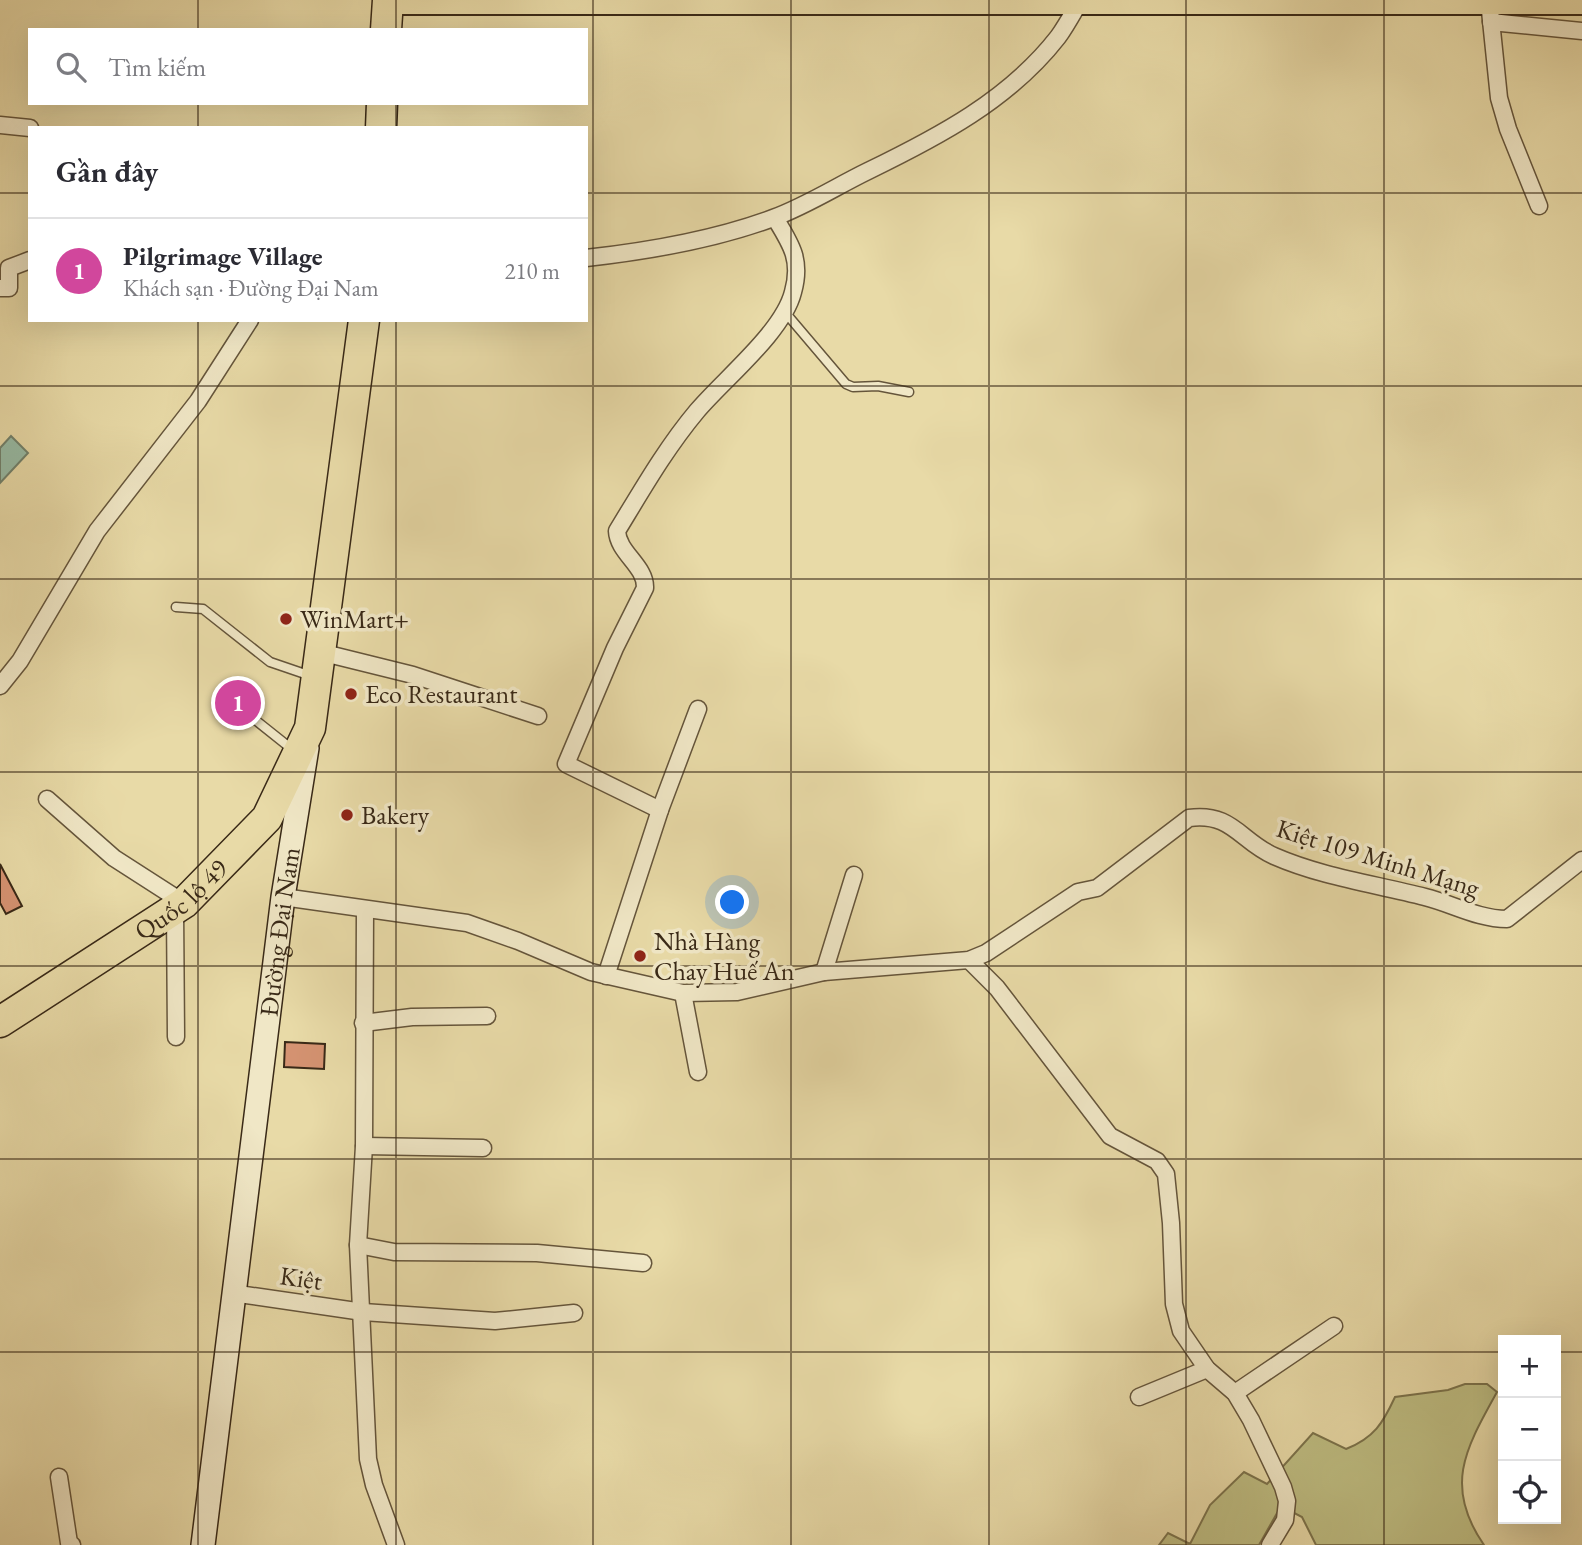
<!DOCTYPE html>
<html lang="vi">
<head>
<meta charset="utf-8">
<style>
  :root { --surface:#fff; --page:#f7f7f7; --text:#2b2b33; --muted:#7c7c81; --line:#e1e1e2; --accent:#b45309 }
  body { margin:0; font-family:"EB Garamond",serif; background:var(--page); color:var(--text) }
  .controls { position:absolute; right:21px; bottom:21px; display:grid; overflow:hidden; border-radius:0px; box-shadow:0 7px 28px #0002 }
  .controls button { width:63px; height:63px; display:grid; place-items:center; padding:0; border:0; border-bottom:2px solid var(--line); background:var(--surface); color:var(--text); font:35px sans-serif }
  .you { position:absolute; left:733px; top:903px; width:24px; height:24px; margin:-18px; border:5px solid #fff; border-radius:50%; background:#1a73e8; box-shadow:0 0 0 10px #1a73e833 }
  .badge { display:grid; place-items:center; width:46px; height:46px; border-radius:50%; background:var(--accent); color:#fff; font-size:23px; font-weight:700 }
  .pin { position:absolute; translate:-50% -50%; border:4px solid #fff; box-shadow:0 2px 7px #0006 }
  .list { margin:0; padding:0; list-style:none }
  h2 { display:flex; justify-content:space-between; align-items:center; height:91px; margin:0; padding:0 28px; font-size:30px }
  h2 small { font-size:23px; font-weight:400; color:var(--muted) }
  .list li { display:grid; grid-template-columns:46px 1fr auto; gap:21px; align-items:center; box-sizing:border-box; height:105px; padding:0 28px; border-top:2px solid var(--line) }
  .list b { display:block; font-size:26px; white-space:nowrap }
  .list p { margin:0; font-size:23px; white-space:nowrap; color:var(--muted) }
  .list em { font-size:23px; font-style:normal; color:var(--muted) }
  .icon { flex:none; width:38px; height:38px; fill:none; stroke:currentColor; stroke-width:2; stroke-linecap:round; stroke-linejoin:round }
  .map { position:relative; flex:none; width:1582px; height:1545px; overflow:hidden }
  .search { position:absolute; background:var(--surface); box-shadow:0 7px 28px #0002; left:28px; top:28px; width:560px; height:77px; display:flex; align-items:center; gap:18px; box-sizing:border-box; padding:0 24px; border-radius:0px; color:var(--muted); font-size:26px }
  .panel { position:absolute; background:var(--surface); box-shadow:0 7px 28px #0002; left:28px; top:126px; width:560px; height:196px; border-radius:0px }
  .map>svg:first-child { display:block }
  .green { fill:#bebd82; stroke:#7c734c; stroke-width:2 }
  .water { fill:#97bba5; stroke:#71816c; stroke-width:2 }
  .building { fill:#d59372; stroke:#392917; stroke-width:2 }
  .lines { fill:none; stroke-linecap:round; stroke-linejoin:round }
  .lane-casing { stroke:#65553b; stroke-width:11 }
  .street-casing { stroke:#65553b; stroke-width:19 }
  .secondary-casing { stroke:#392917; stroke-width:26 }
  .primary-casing { stroke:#392917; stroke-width:30 }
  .highway-casing { stroke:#392917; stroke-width:33 }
  .lane { stroke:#f0e7c6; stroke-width:8 }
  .street { stroke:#f0e7c6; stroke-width:16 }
  .secondary { stroke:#f0e7c6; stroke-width:23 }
  .primary { stroke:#e8daa7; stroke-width:26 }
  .highway { stroke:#e8daa7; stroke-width:30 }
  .grid { fill:none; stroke:#392917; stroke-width:2; stroke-opacity:0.55 }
  .poi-dot { fill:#8f2418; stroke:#f0e7c6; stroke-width:2.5 }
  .labels { text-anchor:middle; stroke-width:7; stroke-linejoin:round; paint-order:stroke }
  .poi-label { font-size:26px; fill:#392917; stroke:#f0e7c6; text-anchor:start }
  .street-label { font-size:26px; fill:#392917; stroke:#f0e7c6 }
</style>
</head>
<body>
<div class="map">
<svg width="1582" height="1545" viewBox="0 0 1582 1545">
  <rect width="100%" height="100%" fill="#e8daa7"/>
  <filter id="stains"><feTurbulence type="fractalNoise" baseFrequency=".00286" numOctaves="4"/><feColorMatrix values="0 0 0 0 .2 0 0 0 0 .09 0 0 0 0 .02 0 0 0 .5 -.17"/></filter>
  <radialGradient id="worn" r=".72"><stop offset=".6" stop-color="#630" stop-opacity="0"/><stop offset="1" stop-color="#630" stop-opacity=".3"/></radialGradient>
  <path class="green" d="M 1465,1384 L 1487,1384 L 1497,1392 C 1466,1448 1443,1486 1484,1545 L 1316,1545 L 1302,1517 L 1281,1506 L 1259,1545 L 1159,1545 L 1168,1533 L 1190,1544 L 1210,1505 L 1244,1472 L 1267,1484 L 1313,1433 L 1346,1449 C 1374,1438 1383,1423 1395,1397 L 1448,1390 Z"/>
  <polygon class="water" points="11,436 28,453 0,483 0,448"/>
  <g class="building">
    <polygon points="0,864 22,906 6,914 0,903"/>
    <polygon points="285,1042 325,1044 324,1069 284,1067"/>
  </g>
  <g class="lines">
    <defs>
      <g id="lane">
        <polyline points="784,311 846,384 853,387 878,386 909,392"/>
        <polyline points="176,607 203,609 270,662 311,676"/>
        <polyline points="244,711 293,750"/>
      </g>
      <g id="street">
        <polyline points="1489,1 1499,98 1508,129 1539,206"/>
        <polyline points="1491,22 1582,31"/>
        <polyline points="0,125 30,128"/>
        <path d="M 586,258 C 649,251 714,240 773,218 C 806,206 837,186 868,171 C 938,137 1009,100 1058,37 C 1066,26 1073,13 1080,1"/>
        <polyline points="0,288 9,288 9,268 30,260"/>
        <polyline points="320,652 413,675 538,716"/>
        <polyline points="0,686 20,661 97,531 198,401 250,320"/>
        <polyline points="47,799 114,858 184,903"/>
        <path d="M 660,810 L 566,764 L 615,648 L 645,588 C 646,566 618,553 617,531 C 642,490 666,448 697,411 C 724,379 783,332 793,292 C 802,260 791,244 775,218"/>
        <path d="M 283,897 L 467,923 L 518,941 L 591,972 L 683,993 L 737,992 L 824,972 L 969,960 L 986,953 L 1078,892 L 1097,888 L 1189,818 C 1232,812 1240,841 1274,856 C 1322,877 1375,884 1425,897 C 1453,904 1478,919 1507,919 L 1582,860"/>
        <polyline points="175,908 176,1037"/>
        <polyline points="365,910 364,1146 358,1245 368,1459 374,1485 396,1545"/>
        <polyline points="969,960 997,988 1110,1136 1157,1161 1166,1174 1171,1223 1174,1304 1181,1331 1207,1369 1235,1393 1251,1420 1283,1487 1287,1501 1285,1520 1270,1545"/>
        <polyline points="824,972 854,875"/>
        <polyline points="606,976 660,810 698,709"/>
        <polyline points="683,993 698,1072"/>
        <polyline points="363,1023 412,1017 487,1016"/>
        <polyline points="364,1146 483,1148"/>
        <polyline points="358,1245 394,1252 537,1253 643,1263"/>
        <polyline points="232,1293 363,1312 495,1321 574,1313"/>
        <polyline points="1235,1393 1334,1326"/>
        <polyline points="1139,1397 1207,1369"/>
        <polyline points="59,1477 69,1543 72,1545"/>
      </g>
      <g id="secondary">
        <path id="s1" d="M 203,1545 L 283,897 L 307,748"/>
      </g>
      <polyline id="primary" points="388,1 1582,1"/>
      <g id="highway">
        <polyline points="386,30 388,0"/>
        <polyline points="381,128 382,103"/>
        <path id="s2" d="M 0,1022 L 184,903 L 267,818 L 310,728 L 364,320"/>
      </g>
    </defs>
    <use href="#lane" class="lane-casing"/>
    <use href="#street" class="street-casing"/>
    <use href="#secondary" class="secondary-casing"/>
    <use href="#primary" class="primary-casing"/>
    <use href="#highway" class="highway-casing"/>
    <use href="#lane" class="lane"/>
    <use href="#street" class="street"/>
    <use href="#secondary" class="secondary"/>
    <use href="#primary" class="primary"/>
    <use href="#highway" class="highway"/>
  </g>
  <path class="grid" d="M 198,0 L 198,30M 396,0 L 396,30M 593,0 L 593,1545M 791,0 L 791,1545M 989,0 L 989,1545M 1186,0 L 1186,1545M 1384,0 L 1384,1545M 198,103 L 198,128M 396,103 L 396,128M 0,193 L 30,193M 586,193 L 1582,193M 198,320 L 198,1545M 396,320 L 396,1545M 0,386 L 1582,386M 0,579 L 1582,579M 0,772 L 1582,772M 0,966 L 1582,966M 0,1159 L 1582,1159M 0,1352 L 1503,1352M 1556,1352 L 1582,1352"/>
  <g class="poi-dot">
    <circle cx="286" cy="619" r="7"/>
    <circle cx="351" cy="694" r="7"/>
    <circle cx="347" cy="815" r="7"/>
    <circle cx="640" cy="956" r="7"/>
  </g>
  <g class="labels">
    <g class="poi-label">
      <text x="300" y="628">WinMart+</text>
      <text x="365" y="703">Eco Restaurant</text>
      <text x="361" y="824">Bakery</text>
      <text x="654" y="950">Nhà Hàng<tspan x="654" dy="30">Chay Huế An</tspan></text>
    </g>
    <g class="street-label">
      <text transform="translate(1378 858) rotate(17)" y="9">Kiệt 109 Minh Mạng</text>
      <text dy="9" stroke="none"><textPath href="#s2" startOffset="219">Quốc lộ 49</textPath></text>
      <text dy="9" stroke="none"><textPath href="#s1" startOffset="618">Đường Đại Nam</textPath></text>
      <text transform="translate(301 1278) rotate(8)" y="9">Kiệt</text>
    </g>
  </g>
  <rect width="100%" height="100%" filter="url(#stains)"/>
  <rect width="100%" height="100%" fill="url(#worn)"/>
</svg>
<div class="controls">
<button>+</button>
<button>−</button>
<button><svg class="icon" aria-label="locate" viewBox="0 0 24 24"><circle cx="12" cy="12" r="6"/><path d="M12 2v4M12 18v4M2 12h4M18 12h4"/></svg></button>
</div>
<div class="you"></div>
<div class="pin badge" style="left:238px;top:703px;background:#d1479c">1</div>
<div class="search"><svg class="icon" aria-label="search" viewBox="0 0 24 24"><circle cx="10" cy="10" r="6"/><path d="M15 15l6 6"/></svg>Tìm kiếm</div>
<section class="panel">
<h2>Gần đây<small></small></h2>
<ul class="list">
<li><span class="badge" style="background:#d1479c">1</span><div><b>Pilgrimage Village</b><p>Khách sạn · Đường Đại Nam</p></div><em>210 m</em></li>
</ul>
</section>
</div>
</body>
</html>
